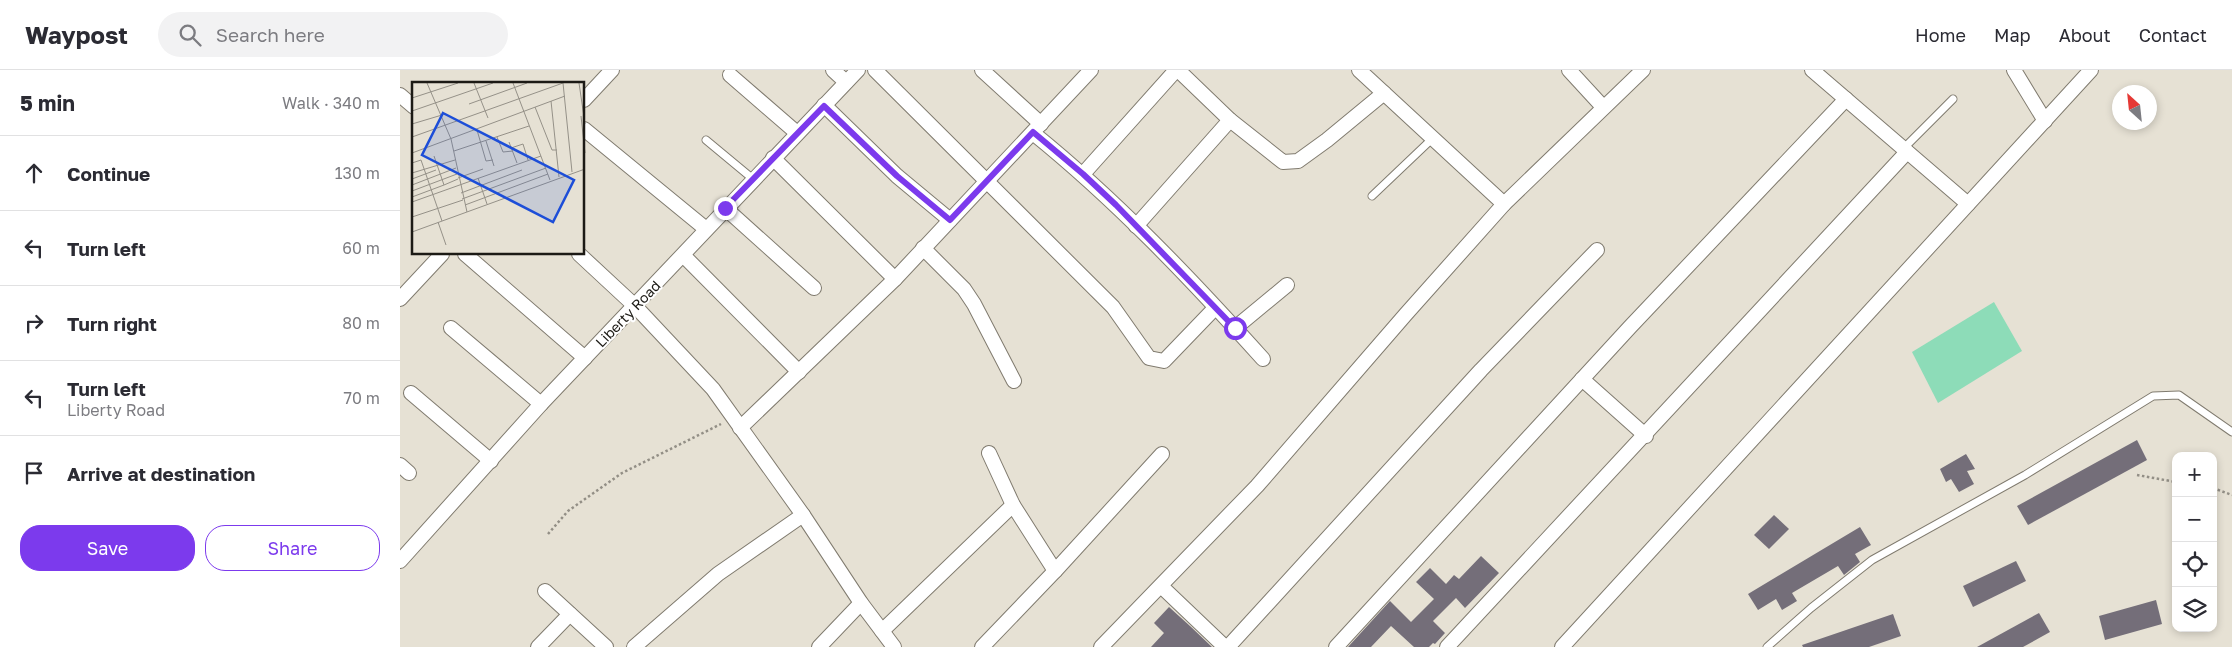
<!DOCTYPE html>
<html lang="en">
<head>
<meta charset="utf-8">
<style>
  :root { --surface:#fff; --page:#f2f2f3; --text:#2b2b33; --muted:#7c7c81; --line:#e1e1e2; --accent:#7c3aed }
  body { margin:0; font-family:"Golos Text",sans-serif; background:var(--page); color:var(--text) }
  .controls { position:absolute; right:15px; bottom:15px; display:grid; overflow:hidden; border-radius:10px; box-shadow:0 2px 8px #0003 }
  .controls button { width:45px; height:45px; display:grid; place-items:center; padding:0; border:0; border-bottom:1px solid var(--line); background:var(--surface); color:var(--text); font:25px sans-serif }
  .compass { position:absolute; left:1712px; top:15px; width:45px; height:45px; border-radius:50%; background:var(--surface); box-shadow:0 2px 8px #0003; rotate:333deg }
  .stop { position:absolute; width:15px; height:15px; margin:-11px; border:4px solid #7c3aed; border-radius:50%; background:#fff }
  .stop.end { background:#7c3aed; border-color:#fff; box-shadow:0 1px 5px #0008 }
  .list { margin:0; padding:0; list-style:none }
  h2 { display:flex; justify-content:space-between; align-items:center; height:65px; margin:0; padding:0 20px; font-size:21px }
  h2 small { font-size:16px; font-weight:400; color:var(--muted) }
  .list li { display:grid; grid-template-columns:32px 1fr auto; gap:15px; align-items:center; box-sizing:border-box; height:75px; padding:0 20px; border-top:1px solid var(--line) }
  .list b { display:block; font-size:19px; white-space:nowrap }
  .list p { margin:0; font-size:16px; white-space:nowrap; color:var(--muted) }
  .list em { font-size:16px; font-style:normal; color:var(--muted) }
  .actions { display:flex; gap:10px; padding:15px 20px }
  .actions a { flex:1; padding:11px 0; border:1px solid var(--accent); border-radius:20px; text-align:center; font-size:18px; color:var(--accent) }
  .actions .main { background:var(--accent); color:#fff }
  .icon { flex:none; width:28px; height:28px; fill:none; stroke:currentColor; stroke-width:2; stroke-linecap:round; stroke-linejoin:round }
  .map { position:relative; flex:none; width:1832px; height:577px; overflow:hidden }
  header { display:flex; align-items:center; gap:30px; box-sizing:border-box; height:70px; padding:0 25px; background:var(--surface); border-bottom:1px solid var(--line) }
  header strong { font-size:24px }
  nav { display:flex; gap:28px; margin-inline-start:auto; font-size:18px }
  .search { width:350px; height:45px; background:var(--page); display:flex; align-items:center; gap:12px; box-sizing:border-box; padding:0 18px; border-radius:28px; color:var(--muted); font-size:19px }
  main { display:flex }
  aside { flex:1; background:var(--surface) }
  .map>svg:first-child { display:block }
  .green { fill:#8ddcb8 }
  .building { fill:#746e79 }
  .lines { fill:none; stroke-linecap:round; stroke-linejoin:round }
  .lane-casing { stroke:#807b6f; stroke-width:9 }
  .street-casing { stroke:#807b6f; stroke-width:16 }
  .path { stroke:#938f86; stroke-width:2.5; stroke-dasharray:2.5 2.5; stroke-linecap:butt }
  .lane { stroke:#fff; stroke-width:7 }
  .street { stroke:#fff; stroke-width:14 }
  .route { stroke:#7c3aed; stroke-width:6 }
  .labels { text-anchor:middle; stroke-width:4; stroke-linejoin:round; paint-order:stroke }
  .street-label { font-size:14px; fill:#1c1a15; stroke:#fff }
  .inset-road { fill:none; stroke:#959188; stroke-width:1 }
  .view { fill:#1d4ed8; fill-opacity:0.15; stroke:#1d4ed8; stroke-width:2.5 }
  .inset-edge { fill:none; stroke:#1c1a15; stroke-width:2.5 }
</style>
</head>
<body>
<header>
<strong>Waypost</strong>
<div class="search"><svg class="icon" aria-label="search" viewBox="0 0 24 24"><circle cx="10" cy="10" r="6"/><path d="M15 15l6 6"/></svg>Search here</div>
<nav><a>Home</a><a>Map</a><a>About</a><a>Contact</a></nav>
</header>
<main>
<aside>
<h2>5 min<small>Walk · 340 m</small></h2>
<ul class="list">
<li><svg class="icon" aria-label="ahead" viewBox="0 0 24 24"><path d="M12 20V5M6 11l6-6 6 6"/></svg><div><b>Continue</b></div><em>130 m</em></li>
<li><svg class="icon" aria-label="left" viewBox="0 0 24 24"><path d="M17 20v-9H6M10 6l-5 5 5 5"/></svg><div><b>Turn left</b></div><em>60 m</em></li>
<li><svg class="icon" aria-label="right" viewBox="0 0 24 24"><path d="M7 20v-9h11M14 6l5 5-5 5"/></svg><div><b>Turn right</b></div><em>80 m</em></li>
<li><svg class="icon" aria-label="left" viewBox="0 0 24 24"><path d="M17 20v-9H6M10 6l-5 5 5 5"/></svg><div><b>Turn left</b><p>Liberty Road</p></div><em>70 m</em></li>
<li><svg class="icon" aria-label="arrive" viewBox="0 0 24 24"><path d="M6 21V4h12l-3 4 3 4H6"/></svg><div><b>Arrive at destination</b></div></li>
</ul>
<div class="actions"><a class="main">Save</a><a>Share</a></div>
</aside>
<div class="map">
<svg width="1832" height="577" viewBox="0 0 1832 577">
  <rect width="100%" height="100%" fill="#e6e1d4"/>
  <polygon class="green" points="1594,232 1622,281 1538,333 1512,282"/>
  <g class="building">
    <polygon points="1737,370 1747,390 1628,455 1617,436"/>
    <polygon points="1566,384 1575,399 1567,401 1574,414 1559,422 1551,409 1546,412 1540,399"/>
    <polygon points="1374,445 1389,459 1369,479 1354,465"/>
    <polygon points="1460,457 1471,475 1455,484 1460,492 1444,505 1438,496 1392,523 1397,531 1382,540 1376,529 1358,540 1348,524"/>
    <polygon points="1081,486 1099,503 1065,538 1056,528 1033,551 1045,563 1035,574 1033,573 1029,577 1014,577 991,556 971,577 948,577 990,531 1011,552 1034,529 1016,512 1030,498 1046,514 1054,505 1059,509"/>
    <polygon points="1616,491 1626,511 1573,537 1563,516"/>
    <polygon points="1756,530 1762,554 1705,570 1699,546"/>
    <polygon points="769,537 790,556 812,577 751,577 764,563 754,553"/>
    <polygon points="1639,543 1650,562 1623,577 1577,577"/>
    <polygon points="1493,544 1501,566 1469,577 1403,577 1402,575"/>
  </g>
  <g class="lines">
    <defs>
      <g id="lane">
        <polyline points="306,70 353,109"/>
        <polyline points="1503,79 1553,29"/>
        <polyline points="972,126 1033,68"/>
        <polyline points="1367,577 1411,538 1472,490 1625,405 1753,326 1779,325 1832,362"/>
      </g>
      <g id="street">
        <polyline points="433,0 446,12"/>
        <polyline points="475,0 713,237 749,288 764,291 815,238"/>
        <polyline points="582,0 641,54"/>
        <polyline points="778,0 830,50 883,92 898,91 927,70 984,23"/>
        <polyline points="959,0 1104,134"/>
        <polyline points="1169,0 1203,37"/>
        <polyline points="1412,0 1568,134"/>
        <polyline points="1614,0 1645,51"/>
        <polyline points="330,5 397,63"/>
        <polyline points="0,25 14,37"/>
        <polyline points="184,30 212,0"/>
        <polyline points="424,35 497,106 550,150"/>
        <polyline points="184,59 306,159"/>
        <path d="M 633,63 C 716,130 791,209 863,289"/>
        <polyline points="373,88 495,209"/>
        <polyline points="683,104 776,0"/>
        <polyline points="325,138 414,218"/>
        <polyline points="736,156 830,50"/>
        <polyline points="523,178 564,219 574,234 614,311"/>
        <polyline points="65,184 185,288"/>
        <polyline points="179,184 235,236 313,319 403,445 461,533 494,577"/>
        <polyline points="284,186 399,302"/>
        <polyline points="0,229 42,184"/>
        <polyline points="51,258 141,334"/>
        <polyline points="835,258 887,215"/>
        <polyline points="1182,309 1246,366"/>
        <polyline points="11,323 91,391"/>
        <polyline points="340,358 495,209 691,0"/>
        <polyline points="589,383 613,435 655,501"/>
        <polyline points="0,395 9,403"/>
        <polyline points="0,491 141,334 458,0"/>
        <polyline points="761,516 825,577"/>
        <polyline points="145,521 206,577"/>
        <polyline points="482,561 613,435"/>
        <polyline points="138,577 170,544"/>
        <polyline points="234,577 318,504 403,445"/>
        <polyline points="419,577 461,533"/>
        <polyline points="582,577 655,501 762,384"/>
        <polyline points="701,577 857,416 1006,244 1104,134 1243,0"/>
        <polyline points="828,577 1081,300 1197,180"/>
        <polyline points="936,577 1230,257 1446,29"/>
        <polyline points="1047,577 1507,82"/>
        <polyline points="1162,577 1691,0"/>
      </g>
    </defs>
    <use href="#lane" class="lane-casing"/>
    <use href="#street" class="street-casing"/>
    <g class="path">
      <polyline points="1737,405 1776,412"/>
      <polyline points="1813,418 1832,425"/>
      <polyline points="148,464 168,441 222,403 321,354"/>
    </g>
    <use href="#lane" class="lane"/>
    <use href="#street" class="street"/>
  </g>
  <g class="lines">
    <polyline class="route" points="325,138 424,36 497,106 550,150 633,62 683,104 716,135 835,258"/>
  </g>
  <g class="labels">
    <g class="street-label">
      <text transform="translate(228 244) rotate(-46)" y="5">Liberty Road</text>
    </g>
  </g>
  <g transform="translate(12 12)">
    <rect width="172" height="172" fill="#e6e1d4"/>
    <path class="inset-road" d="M 15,1 L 39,57 L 55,130M 62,1 L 76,36M 101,1 L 138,98M 151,1 L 160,90M 167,1 L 173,42M 0,16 L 46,1M 139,19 L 147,95M 57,22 L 115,1M 123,25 L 140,68 L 145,68M 0,29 L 81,1M 169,34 L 173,71M 0,42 L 30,33M 65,48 L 74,79 L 81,78M 0,55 L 151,1M 85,55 L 91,70 L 101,69M 74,59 L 82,84M 97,60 L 105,81M 99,66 L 111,62 L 116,78M 42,69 L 117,44M 0,71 L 153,14M 22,74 L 32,103 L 46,97M 0,81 L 9,78 L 30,139M 0,91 L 43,78M 46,96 L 71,87M 66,96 L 75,122M 0,97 L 24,88M 0,103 L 44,86M 0,109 L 45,92M 49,111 L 110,88M 0,115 L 32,103M 50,117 L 134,86M 0,120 L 129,74M 53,123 L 136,92M 0,135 L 51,118M 26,140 L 34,163M 0,150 L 173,87"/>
    <path class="view" d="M 31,31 L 162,98 L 141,140 L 10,73 Z"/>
    <rect width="172" height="172" class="inset-edge"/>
  </g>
</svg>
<div class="controls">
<button>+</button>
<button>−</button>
<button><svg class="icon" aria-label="locate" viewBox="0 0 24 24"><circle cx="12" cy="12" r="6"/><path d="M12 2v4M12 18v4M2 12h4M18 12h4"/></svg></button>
<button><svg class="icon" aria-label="layers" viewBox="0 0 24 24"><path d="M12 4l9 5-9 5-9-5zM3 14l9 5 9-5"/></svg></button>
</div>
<svg class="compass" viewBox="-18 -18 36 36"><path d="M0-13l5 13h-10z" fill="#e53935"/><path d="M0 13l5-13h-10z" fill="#7c7c81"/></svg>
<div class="stop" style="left:835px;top:258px"></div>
<div class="stop end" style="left:325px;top:138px"></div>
</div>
</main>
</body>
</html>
